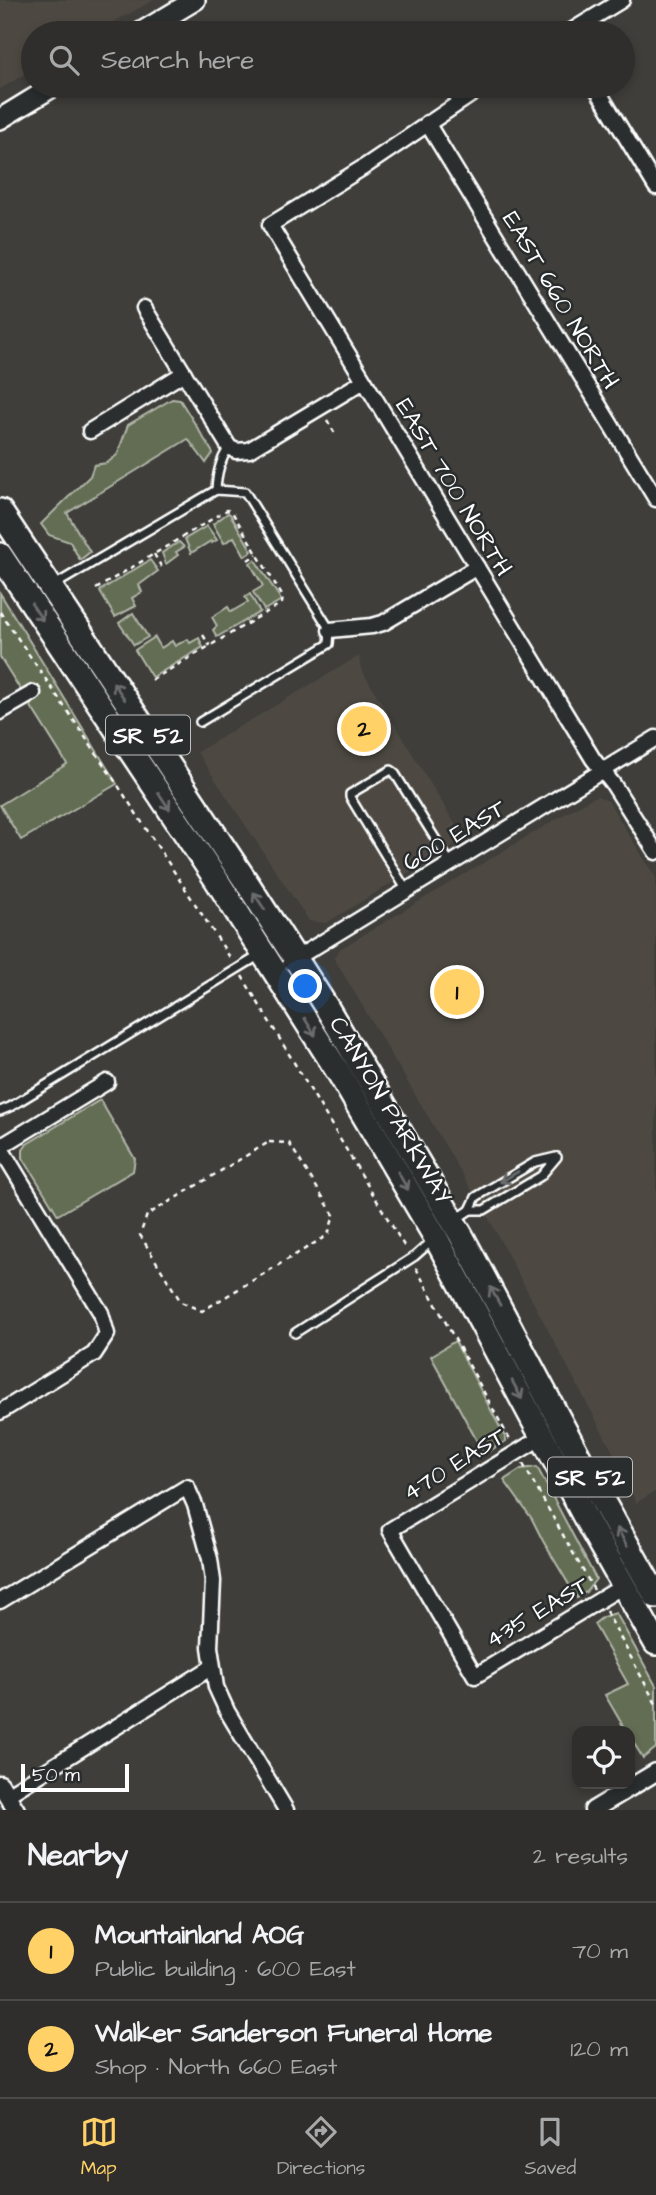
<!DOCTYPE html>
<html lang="en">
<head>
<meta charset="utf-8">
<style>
  :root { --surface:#2f2e2c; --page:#373634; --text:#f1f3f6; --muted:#a7a8a9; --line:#4a4a48; --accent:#ffd166 }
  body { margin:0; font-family:"Architects Daughter",sans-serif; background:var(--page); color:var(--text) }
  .controls { position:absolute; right:21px; bottom:21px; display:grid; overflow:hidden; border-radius:14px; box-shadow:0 4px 10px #0003 }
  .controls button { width:63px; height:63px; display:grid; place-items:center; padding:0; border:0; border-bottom:2px solid var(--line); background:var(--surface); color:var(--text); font:35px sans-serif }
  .scale { position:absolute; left:21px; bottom:18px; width:108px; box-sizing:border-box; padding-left:7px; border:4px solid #fff; border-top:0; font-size:19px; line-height:24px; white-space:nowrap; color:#fff; -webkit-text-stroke:5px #2a2d2e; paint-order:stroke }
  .you { position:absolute; left:306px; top:987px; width:24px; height:24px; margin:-18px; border:5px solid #fff; border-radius:50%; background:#1a73e8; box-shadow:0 0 0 10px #1a73e833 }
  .badge { display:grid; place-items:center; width:46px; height:46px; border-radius:50%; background:var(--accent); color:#111; font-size:23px; font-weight:700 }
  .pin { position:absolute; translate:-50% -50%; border:4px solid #fff; box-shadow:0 2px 7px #0006 }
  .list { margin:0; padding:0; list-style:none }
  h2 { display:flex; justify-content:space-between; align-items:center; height:91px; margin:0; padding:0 28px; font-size:30px }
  h2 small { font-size:23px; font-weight:400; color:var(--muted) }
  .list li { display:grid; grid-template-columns:46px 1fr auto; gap:21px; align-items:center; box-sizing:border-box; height:98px; padding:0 28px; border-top:2px solid var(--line) }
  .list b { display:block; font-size:26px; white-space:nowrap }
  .list p { margin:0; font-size:23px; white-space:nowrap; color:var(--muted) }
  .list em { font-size:23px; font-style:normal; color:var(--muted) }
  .icon { flex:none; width:38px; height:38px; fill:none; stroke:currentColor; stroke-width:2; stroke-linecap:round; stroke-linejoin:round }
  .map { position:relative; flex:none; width:656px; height:1810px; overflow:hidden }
  .search { position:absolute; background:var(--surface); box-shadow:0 4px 10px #0003; left:21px; right:21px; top:21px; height:77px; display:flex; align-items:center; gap:18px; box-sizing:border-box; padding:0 24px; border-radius:38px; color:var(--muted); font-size:26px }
  .sheet { height:287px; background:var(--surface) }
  nav { display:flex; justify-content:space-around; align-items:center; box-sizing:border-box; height:98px; border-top:2px solid var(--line); background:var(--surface); font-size:19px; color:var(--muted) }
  nav a { display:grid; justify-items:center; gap:4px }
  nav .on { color:var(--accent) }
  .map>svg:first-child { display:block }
  .built { fill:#4e4a43 }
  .green { fill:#636d53; stroke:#b1b6a9; stroke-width:2 }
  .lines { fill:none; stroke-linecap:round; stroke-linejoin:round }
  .service-casing { stroke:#fff; stroke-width:12 }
  .minor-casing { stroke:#fff; stroke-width:19 }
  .tertiary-casing { stroke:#fff; stroke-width:21 }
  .secondary-casing { stroke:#fff; stroke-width:24 }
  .trunk-casing { stroke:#fff; stroke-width:28 }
  .path { stroke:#fff; stroke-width:2.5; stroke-dasharray:5 5; stroke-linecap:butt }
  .service { stroke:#2a2d2e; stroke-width:7 }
  .minor { stroke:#2a2d2e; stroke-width:14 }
  .tertiary { stroke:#2a2d2e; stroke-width:16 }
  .secondary { stroke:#2a2d2e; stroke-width:19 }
  .trunk { stroke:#2a2d2e; stroke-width:23 }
  .oneway { stroke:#6a6c6d }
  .labels { text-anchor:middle; stroke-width:5; stroke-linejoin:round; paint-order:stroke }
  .shield { fill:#2a2d2e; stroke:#bfc0c0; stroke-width:2 }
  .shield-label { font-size:23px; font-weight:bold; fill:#fff }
  .street-label { font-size:24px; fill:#fff; stroke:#2a2d2e }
</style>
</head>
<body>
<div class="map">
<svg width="656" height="1810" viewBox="0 0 656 1810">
  <rect width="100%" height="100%" fill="#3f3e3a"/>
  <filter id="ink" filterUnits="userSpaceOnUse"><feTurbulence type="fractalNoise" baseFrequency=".0143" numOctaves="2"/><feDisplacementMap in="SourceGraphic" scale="14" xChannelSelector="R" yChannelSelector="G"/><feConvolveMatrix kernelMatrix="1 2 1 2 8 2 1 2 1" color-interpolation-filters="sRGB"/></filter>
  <g filter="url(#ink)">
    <g class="built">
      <polygon points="0,0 154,0 93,33 33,33 33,69 0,89"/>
      <polygon points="359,656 361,669 464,839 326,923 309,921 197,752"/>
      <polygon points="597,796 608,801 656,878 656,1491 636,1503 621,1467 489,1219 334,958 340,949 590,799"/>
    </g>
    <g class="green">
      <polygon points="172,399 180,400 182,403 213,453 206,463 188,439 67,513 90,552 80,560 70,542 49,535 41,524 90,476 94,465 107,463 117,455 128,425"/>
      <polygon points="228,513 230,514 252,551 245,556 234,537 224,543 213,524"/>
      <polygon points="207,526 217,540 212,543 211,541 191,553 185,539"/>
      <polygon points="179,542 184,547 176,552 178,555 166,564 162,553"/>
      <polygon points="150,560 158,571 139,585 142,592 132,598 136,606 115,617 100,592 101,590"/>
      <polygon points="255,560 280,598 280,601 264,610 253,592 263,586 250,563"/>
      <polygon points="0,593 117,784 21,840 0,805 67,764 0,657"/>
      <polygon points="250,594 260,612 217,637 213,630 217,626 212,617 228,607 231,612 248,602 245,597"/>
      <polygon points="133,613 148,637 134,645 119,623"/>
      <polygon points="155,637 161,648 172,641 175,646 188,639 190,643 199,638 203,647 153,677 151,676 135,650"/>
      <polygon points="100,1100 135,1159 133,1171 58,1215 23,1158 23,1150 27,1144"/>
      <polygon points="455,1341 505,1437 506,1441 484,1454 431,1356"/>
      <polygon points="537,1467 596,1579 586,1592 577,1598 543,1541 532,1519 504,1480 521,1469"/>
      <polygon points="616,1613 656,1686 656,1748 643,1758 630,1737 630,1731 626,1731 605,1695 628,1684 594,1624 603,1617"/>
    </g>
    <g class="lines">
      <defs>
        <g id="service">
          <path d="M 216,490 C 217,473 220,461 229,447"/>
          <polyline points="53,586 216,490 245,492 330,630 329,644 200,722"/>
          <polyline points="407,891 350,797 350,794 391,770 394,772 451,864"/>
          <polyline points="0,1111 10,1107 260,955"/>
          <polyline points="470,1210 476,1197 535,1162 556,1157"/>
          <polyline points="455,1220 470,1210 484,1210 541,1176 557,1157"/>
          <polyline points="295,1333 415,1256 433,1240"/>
        </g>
        <g id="minor">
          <polyline points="568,33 622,0"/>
          <polyline points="484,86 364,167 270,225 593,759 613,784 656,852"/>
          <polyline points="595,86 656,187"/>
          <polyline points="427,123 656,499"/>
          <polyline points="144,308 229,447 236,451 249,450 364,381"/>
          <polyline points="90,431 184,373"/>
          <polyline points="330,630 372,626 383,623 477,567"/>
          <polyline points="0,712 33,693"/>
          <polyline points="290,962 656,738"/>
          <polyline points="0,1147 107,1082"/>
          <polyline points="0,1412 94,1354 107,1334 101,1313 0,1147"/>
          <polyline points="542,1437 390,1530 475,1676 623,1586"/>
          <polyline points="0,1601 187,1487 195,1505 210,1559 213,1581 210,1647 216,1687 227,1711 286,1810"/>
          <polyline points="7,1795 212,1667"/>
        </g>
        <g id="tertiary">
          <polyline points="0,1784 16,1810"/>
          <polyline points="593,1810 656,1772"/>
        </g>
        <g id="secondary">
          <polyline points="140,33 195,0"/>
          <polyline points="0,119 54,86"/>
        </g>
        <g id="trunk">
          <polyline points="0,511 249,886 327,1008 461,1235 598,1493 656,1596"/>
          <polyline points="0,555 216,879 339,1073 436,1238 586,1519 656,1643"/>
        </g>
      </defs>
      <use href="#service" class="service-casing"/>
      <use href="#minor" class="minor-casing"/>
      <use href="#tertiary" class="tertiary-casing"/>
      <use href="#secondary" class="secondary-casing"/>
      <use href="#trunk" class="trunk-casing"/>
      <g class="path">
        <polyline points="327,420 337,437"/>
        <polyline points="154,554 162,568"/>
        <polyline points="248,560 257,554"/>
        <polyline points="96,589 227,510 232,512 283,597 282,603 152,680"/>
        <polyline points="0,612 117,784 231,959"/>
        <polyline points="203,635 210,646"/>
        <polyline points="242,976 406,1249"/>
        <polygon points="269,1142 289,1143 334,1215 328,1235 202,1311 181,1302 140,1235 147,1215"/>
        <polyline points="416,1268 510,1440"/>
        <polyline points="523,1464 594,1590"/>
        <polyline points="606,1611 656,1704"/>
      </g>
      <use href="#service" class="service"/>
      <use href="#minor" class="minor"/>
      <use href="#tertiary" class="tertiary"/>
      <use href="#secondary" class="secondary"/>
      <use href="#trunk" class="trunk"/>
    </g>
    <defs><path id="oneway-shaft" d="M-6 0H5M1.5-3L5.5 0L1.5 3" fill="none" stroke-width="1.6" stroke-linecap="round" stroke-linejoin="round" transform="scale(1.75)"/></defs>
    <g class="oneway">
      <use href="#oneway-shaft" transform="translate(37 612) rotate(56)"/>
      <use href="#oneway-shaft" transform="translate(119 691) rotate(-124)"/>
      <use href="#oneway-shaft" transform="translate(164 801) rotate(56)"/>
      <use href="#oneway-shaft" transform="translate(259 901) rotate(-123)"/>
      <use href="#oneway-shaft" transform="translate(310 1027) rotate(58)"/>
      <use href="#oneway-shaft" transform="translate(509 1177) rotate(149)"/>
      <use href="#oneway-shaft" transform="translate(403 1181) rotate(60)"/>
      <use href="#oneway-shaft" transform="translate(495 1296) rotate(-119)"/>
      <use href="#oneway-shaft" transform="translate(517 1390) rotate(62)"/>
      <use href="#oneway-shaft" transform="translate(622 1537) rotate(-119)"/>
    </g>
  </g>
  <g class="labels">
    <g class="shield">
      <rect x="106" y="715.5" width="84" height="39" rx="5"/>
      <rect x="548" y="1457.5" width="84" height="39" rx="5"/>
    </g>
    <g class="shield-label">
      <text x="148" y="743">SR 52</text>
      <text x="590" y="1485">SR 52</text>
    </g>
    <g class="street-label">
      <text transform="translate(561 300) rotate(59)" y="8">EAST 660 NORTH</text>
      <text transform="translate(454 487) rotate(59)" y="8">EAST 700 NORTH</text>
      <text transform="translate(454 835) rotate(-31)" y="8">600 EAST</text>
      <text transform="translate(391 1110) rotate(59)" y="8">CANYON PARKWAY</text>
      <text transform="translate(454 1464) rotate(-32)" y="8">470 EAST</text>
      <text transform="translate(537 1612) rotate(-31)" y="8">435 EAST</text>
    </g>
  </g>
</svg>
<div class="controls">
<button><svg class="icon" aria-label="locate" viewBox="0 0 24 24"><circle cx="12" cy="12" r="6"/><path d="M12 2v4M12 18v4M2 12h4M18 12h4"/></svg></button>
</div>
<div class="scale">50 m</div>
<div class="you"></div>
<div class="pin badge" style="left:457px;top:992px">1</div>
<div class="pin badge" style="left:364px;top:729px">2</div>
<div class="search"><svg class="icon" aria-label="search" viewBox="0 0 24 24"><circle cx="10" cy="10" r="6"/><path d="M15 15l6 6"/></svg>Search here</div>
</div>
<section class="sheet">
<h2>Nearby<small>2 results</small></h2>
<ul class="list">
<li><span class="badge">1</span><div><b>Mountainland AOG</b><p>Public building · 600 East</p></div><em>70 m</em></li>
<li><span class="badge">2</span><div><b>Walker Sanderson Funeral Home</b><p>Shop · North 660 East</p></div><em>120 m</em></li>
</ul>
</section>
<nav>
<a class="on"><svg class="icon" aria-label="map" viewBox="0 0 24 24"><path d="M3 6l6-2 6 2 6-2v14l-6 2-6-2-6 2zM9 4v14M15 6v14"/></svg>Map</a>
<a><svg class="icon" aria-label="directions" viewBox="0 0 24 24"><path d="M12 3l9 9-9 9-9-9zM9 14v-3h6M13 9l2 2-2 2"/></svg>Directions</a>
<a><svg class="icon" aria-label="saved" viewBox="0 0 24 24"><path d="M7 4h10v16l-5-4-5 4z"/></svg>Saved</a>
</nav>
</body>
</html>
